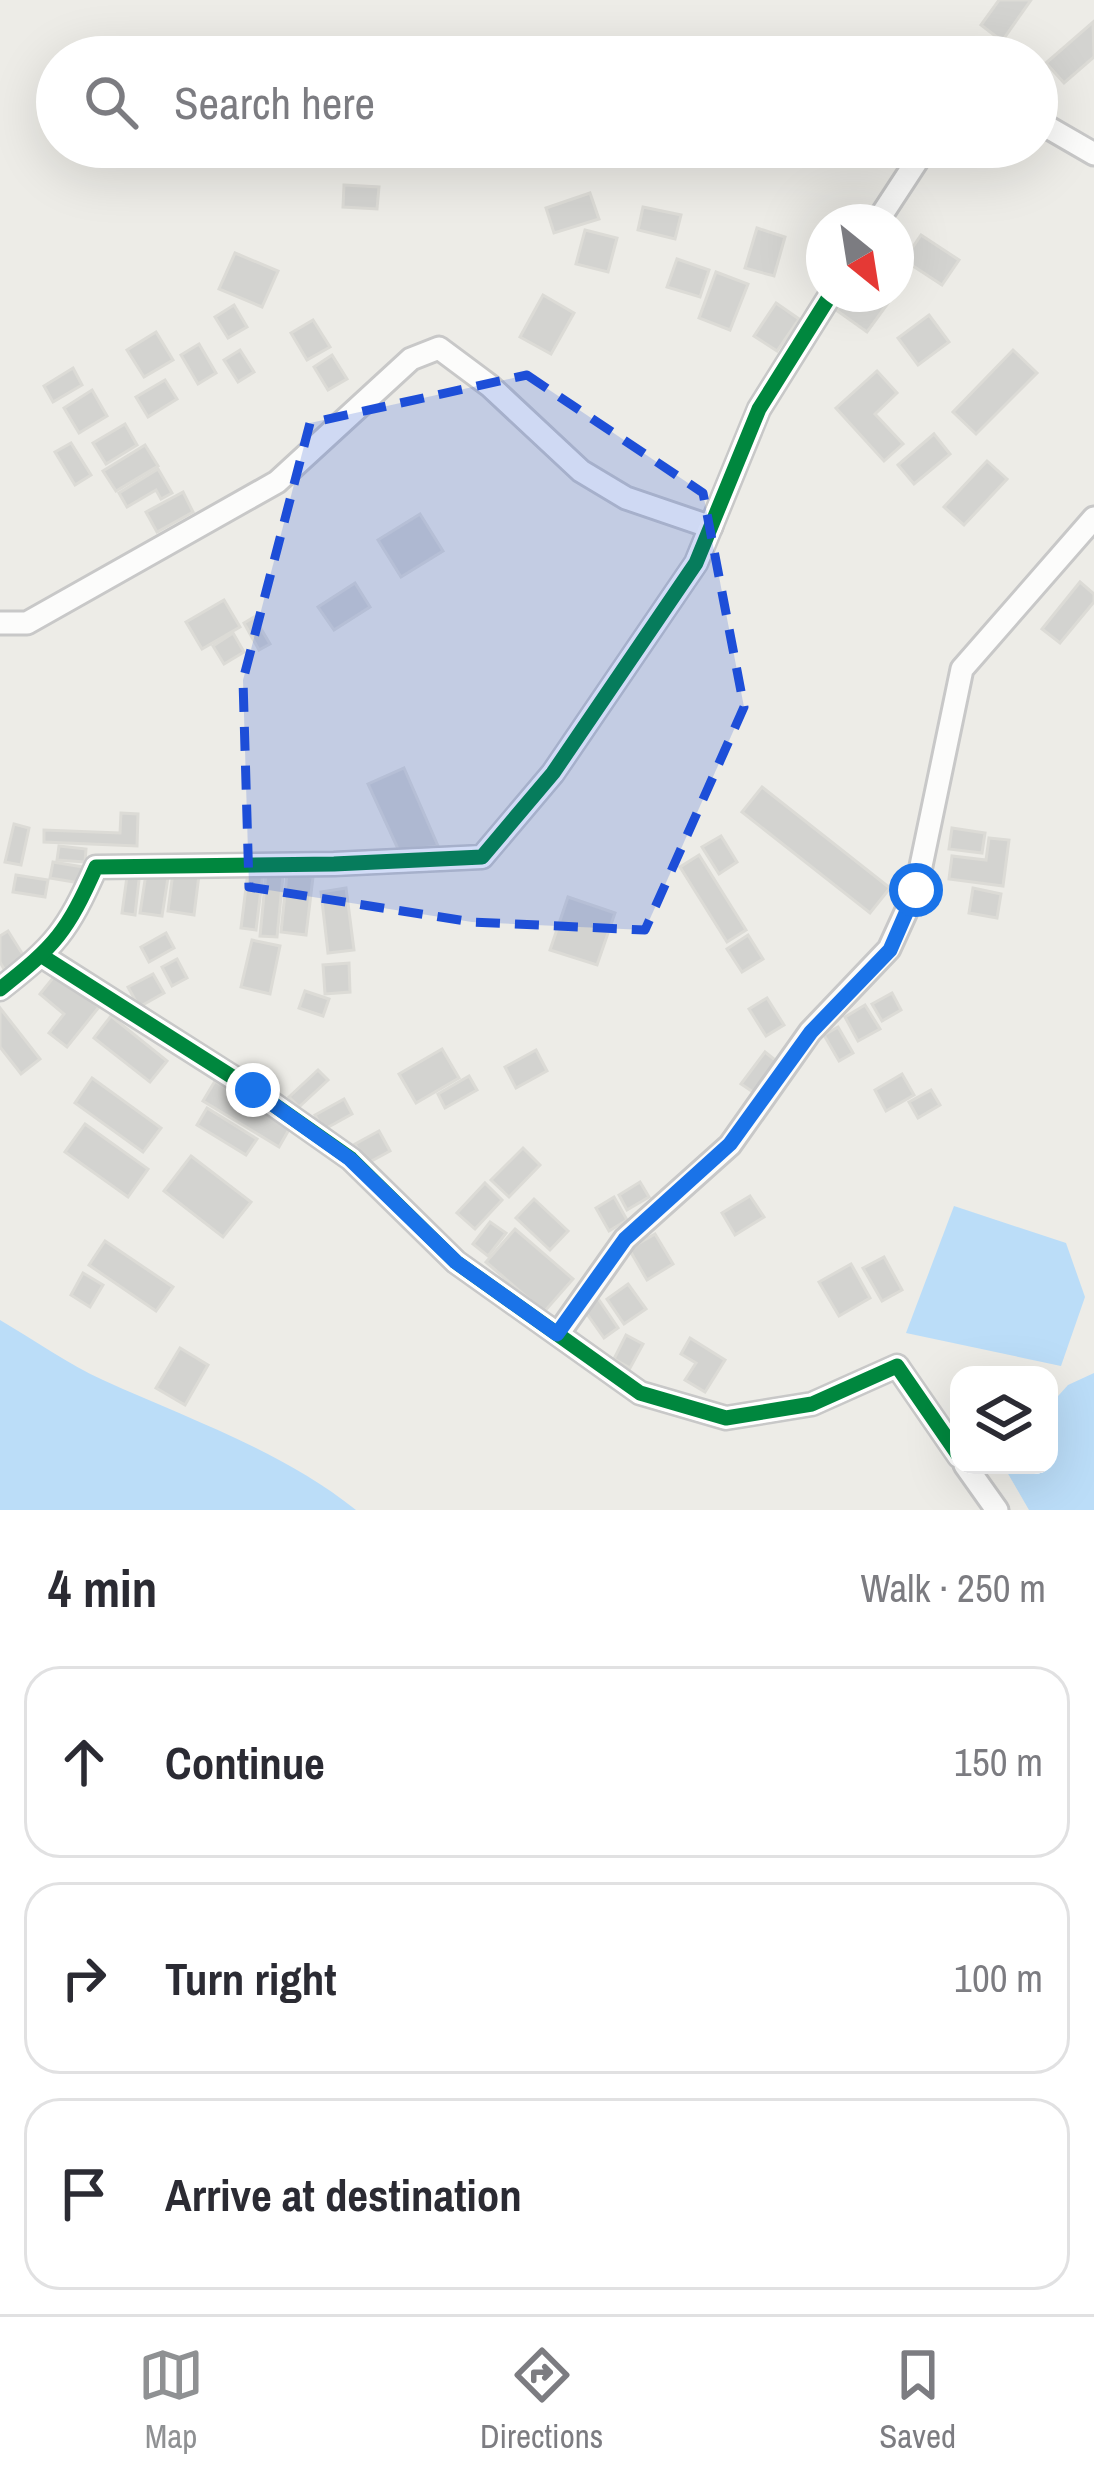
<!DOCTYPE html>
<html lang="en">
<head>
<meta charset="utf-8">
<style>
  :root { --surface:#fff; --page:#f7f7f7; --text:#2b2b33; --muted:#7c7c81; --line:#e1e1e2; --accent:#8f9193 }
  body { margin:0; font-family:"Archivo Narrow",sans-serif; background:var(--page); color:var(--text) }
  .controls { position:absolute; right:36px; bottom:36px; display:grid; overflow:hidden; border-radius:24px; box-shadow:0 12px 48px #0002 }
  .controls button { width:108px; height:108px; display:grid; place-items:center; padding:0; border:0; border-bottom:3px solid var(--line); background:var(--surface); color:var(--text); font:60px sans-serif }
  .compass { position:absolute; left:806px; top:204px; width:108px; height:108px; border-radius:50%; background:var(--surface); box-shadow:0 12px 48px #0002; rotate:150deg }
  .stop { position:absolute; width:36px; height:36px; margin:-27px; border:9px solid #1a73e8; border-radius:50%; background:#fff }
  .stop.end { background:#1a73e8; border-color:#fff; box-shadow:0 3px 12px #0008 }
  .list { margin:0; padding:0; list-style:none }
  h2 { display:flex; justify-content:space-between; align-items:center; height:156px; margin:0; padding:0 48px; font-size:51px }
  h2 small { font-size:39px; font-weight:400; color:var(--muted) }
  .list li { display:grid; grid-template-columns:78px 1fr auto; gap:36px; align-items:center; box-sizing:border-box; height:192px; margin:0 24px 24px; padding:0 24px; border:3px solid var(--line); border-radius:36px }
  .list b { display:block; font-size:45px; white-space:nowrap }
  .list em { font-size:39px; font-style:normal; color:var(--muted) }
  .icon { flex:none; width:66px; height:66px; fill:none; stroke:currentColor; stroke-width:2; stroke-linecap:round; stroke-linejoin:round }
  .map { position:relative; flex:none; width:1094px; height:1510px; overflow:hidden }
  .search { position:absolute; background:var(--surface); box-shadow:0 12px 48px #0002; left:36px; right:36px; top:36px; height:132px; display:flex; align-items:center; gap:30px; box-sizing:border-box; padding:0 42px; border-radius:66px; color:var(--muted); font-size:45px }
  .sheet { height:804px; background:var(--surface) }
  nav { display:flex; justify-content:space-around; align-items:center; box-sizing:border-box; height:168px; border-top:3px solid var(--line); background:var(--surface); font-size:33px; color:var(--muted) }
  nav a { display:grid; justify-items:center; gap:6px }
  nav .on { color:var(--accent) }
  .map>svg:first-child { display:block }
  .water { fill:#bbddf8 }
  .building { fill:#d3d3d0; stroke:#dcdbd6; stroke-width:3 }
  .lines { fill:none; stroke-linecap:round; stroke-linejoin:round }
  .street-casing { stroke:#c8c8c8; stroke-width:27 }
  .street { stroke:#fcfcfb; stroke-width:21 }
  .cycleway-casing { stroke:#fff; stroke-width:22 }
  .cycleway { stroke:#00873e; stroke-width:15 }
  .route { stroke:#1a73e8; stroke-width:15 }
  .marked { fill:#1d4ed8; fill-opacity:0.2; stroke:#1d4ed8; stroke-width:9; stroke-dasharray:24 15; stroke-linejoin:round }
</style>
</head>
<body>
<div class="map">
<svg width="1094" height="1510" viewBox="0 0 1094 1510">
  <rect width="100%" height="100%" fill="#edece7"/>
  <g class="water">
    <polygon points="954,1206 1066,1243 1085,1297 1061,1366 906,1333"/>
    <path d="M 0,1320 C 34,1340 68,1364 103,1380 C 191,1420 280,1450 356,1510 L 0,1510 Z"/>
    <polygon points="1094,1373 1094,1510 1029,1510 1003,1465 1049,1465 1049,1406 1068,1385"/>
  </g>
  <g class="building">
    <polygon points="999,0 1031,0 1002,41 981,25"/>
    <polygon points="1093,22 1094,57 1064,83 1046,63"/>
    <polygon points="344,185 379,187 377,209 343,207"/>
    <polygon points="590,193 599,219 554,233 546,208"/>
    <polygon points="643,207 681,215 675,239 638,230"/>
    <polygon points="757,228 785,237 774,276 745,268"/>
    <polygon points="585,230 617,238 608,272 576,264"/>
    <polygon points="921,235 959,260 942,285 904,260"/>
    <polygon points="235,253 278,271 262,307 219,289"/>
    <polygon points="677,259 709,270 700,297 667,287"/>
    <polygon points="716,272 748,284 730,330 699,318"/>
    <polygon points="847,294 875,294 888,303 867,332 836,310"/>
    <polygon points="543,295 574,313 551,354 520,337"/>
    <polygon points="776,303 799,319 777,351 754,336"/>
    <polygon points="234,305 247,327 228,338 215,317"/>
    <polygon points="929,315 949,342 918,365 898,338"/>
    <polygon points="313,320 330,347 307,360 291,333"/>
    <polygon points="156,332 173,360 144,377 127,350"/>
    <polygon points="199,344 216,373 198,384 181,355"/>
    <polygon points="240,350 254,372 238,382 224,360"/>
    <polygon points="1013,350 1037,373 976,434 953,412"/>
    <polygon points="332,355 347,379 328,390 314,367"/>
    <polygon points="73,368 82,385 53,402 44,386"/>
    <polygon points="877,371 897,393 875,414 903,444 884,461 836,408"/>
    <polygon points="165,380 177,399 148,417 136,397"/>
    <polygon points="92,390 107,416 79,433 64,408"/>
    <polygon points="125,424 137,445 106,464 93,443"/>
    <polygon points="934,434 950,454 914,484 898,465"/>
    <polygon points="71,443 91,475 75,485 55,452"/>
    <polygon points="145,445 158,466 116,491 103,471"/>
    <polygon points="987,461 1007,479 964,525 944,507"/>
    <polygon points="158,469 172,493 161,499 156,490 127,507 119,493"/>
    <polygon points="183,492 193,512 157,532 146,512"/>
    <polygon points="420,514 443,551 401,577 378,540"/>
    <polygon points="1080,582 1094,594 1094,602 1060,643 1042,629"/>
    <polygon points="355,583 370,607 334,630 318,607"/>
    <polygon points="224,600 240,627 202,649 186,622"/>
    <polygon points="254,617 270,644 259,650 244,623"/>
    <polygon points="233,633 244,652 224,664 213,646"/>
    <polygon points="404,768 438,846 399,851 368,784"/>
    <polygon points="762,787 890,888 870,913 742,812"/>
    <polygon points="121,813 138,814 137,846 44,842 44,830 120,833"/>
    <polygon points="14,824 29,828 21,865 5,862"/>
    <polygon points="952,828 985,833 982,853 949,849"/>
    <polygon points="721,836 737,862 719,874 702,847"/>
    <polygon points="989,838 1009,840 1003,886 949,879 952,856 986,860"/>
    <polygon points="59,846 86,849 85,862 57,860"/>
    <polygon points="699,855 746,930 727,942 680,867"/>
    <polygon points="53,862 83,867 80,883 50,878"/>
    <polygon points="147,867 169,871 162,916 140,913"/>
    <polygon points="128,869 140,871 135,915 122,913"/>
    <polygon points="248,871 263,873 256,930 241,928"/>
    <polygon points="173,872 199,875 194,915 168,911"/>
    <polygon points="266,874 283,876 277,937 260,936"/>
    <polygon points="287,874 313,877 306,935 281,932"/>
    <polygon points="16,875 48,880 45,897 13,892"/>
    <polygon points="346,888 354,950 328,953 321,892"/>
    <polygon points="973,888 1001,894 997,918 969,913"/>
    <polygon points="568,897 615,913 597,965 550,950"/>
    <polygon points="8,931 25,958 5,971 0,962 0,936"/>
    <polygon points="166,933 174,948 149,962 141,947"/>
    <polygon points="748,935 763,959 742,972 727,949"/>
    <polygon points="252,940 280,946 270,994 241,987"/>
    <polygon points="177,959 187,978 172,986 162,967"/>
    <polygon points="349,963 350,992 325,994 323,965"/>
    <polygon points="57,973 99,1007 67,1047 49,1033 64,1014 40,994"/>
    <polygon points="153,974 164,993 139,1007 128,987"/>
    <polygon points="305,991 329,999 323,1016 299,1008"/>
    <polygon points="892,993 901,1010 882,1021 872,1004"/>
    <polygon points="767,998 784,1025 766,1036 749,1009"/>
    <polygon points="865,1005 880,1029 858,1041 845,1017"/>
    <polygon points="0,1008 40,1059 21,1074 0,1047"/>
    <polygon points="111,1016 167,1061 150,1082 94,1038"/>
    <polygon points="838,1027 853,1053 839,1061 824,1035"/>
    <polygon points="442,1049 459,1078 416,1103 399,1074"/>
    <polygon points="536,1050 547,1071 516,1088 505,1067"/>
    <polygon points="765,1052 779,1063 756,1094 741,1084"/>
    <polygon points="318,1070 328,1080 299,1107 289,1097"/>
    <polygon points="902,1074 914,1095 886,1111 875,1090"/>
    <polygon points="469,1076 477,1090 445,1108 438,1094"/>
    <polygon points="92,1078 161,1128 143,1152 75,1103"/>
    <polygon points="215,1081 291,1126 279,1147 203,1101"/>
    <polygon points="931,1090 940,1105 918,1118 909,1102"/>
    <polygon points="344,1099 352,1114 323,1130 315,1115"/>
    <polygon points="207,1108 257,1139 246,1155 197,1125"/>
    <polygon points="85,1124 148,1169 128,1197 65,1152"/>
    <polygon points="379,1131 390,1151 366,1164 355,1144"/>
    <polygon points="523,1148 540,1165 509,1197 491,1180"/>
    <polygon points="191,1156 251,1202 223,1237 164,1191"/>
    <polygon points="640,1182 649,1197 627,1210 619,1195"/>
    <polygon points="485,1183 502,1200 475,1229 457,1213"/>
    <polygon points="750,1196 764,1217 735,1235 722,1213"/>
    <polygon points="614,1197 627,1220 609,1231 596,1208"/>
    <polygon points="534,1199 568,1231 550,1250 516,1218"/>
    <polygon points="490,1222 506,1233 488,1256 473,1244"/>
    <polygon points="515,1229 573,1279 544,1312 486,1262"/>
    <polygon points="655,1234 673,1264 647,1280 629,1249"/>
    <polygon points="105,1241 173,1287 156,1311 89,1265"/>
    <polygon points="884,1257 902,1290 882,1301 863,1268"/>
    <polygon points="851,1264 870,1298 839,1316 819,1282"/>
    <polygon points="83,1273 103,1285 90,1307 71,1295"/>
    <polygon points="628,1284 646,1309 624,1324 607,1299"/>
    <polygon points="597,1297 618,1328 604,1338 582,1307"/>
    <polygon points="626,1335 643,1344 630,1368 614,1359"/>
    <polygon points="690,1338 725,1360 705,1392 685,1380 696,1363 681,1354"/>
    <polygon points="180,1348 208,1365 185,1405 156,1388"/>
  </g>
  <g class="lines">
    <defs>
      <g id="street">
        <polyline points="1037,121 1094,154"/>
        <polyline points="877,222 926,147"/>
        <polyline points="0,623 27,623 277,482 411,359 439,348 490,386 581,471 626,498 711,527"/>
        <polyline points="42,956 253,1090 351,1159 456,1262 640,1393 726,1418 812,1404 897,1366 959,1456"/>
        <path d="M 0,989 C 56,945 67,932 96,867 L 334,864 L 482,857 L 553,773 L 696,563 L 759,409 L 831,294"/>
        <polyline points="558,1334 625,1239 730,1145 810,1032 889,949 916,890 962,669 1094,518"/>
        <polyline points="965,1465 997,1510"/>
      </g>
    </defs>
    <use href="#street" class="street-casing"/>
    <use href="#street" class="street"/>
    <defs>
      <g id="cycleway">
        <polyline points="42,956 253,1090 351,1159 456,1262 640,1393 726,1418 812,1404 897,1366 959,1456"/>
        <path d="M 0,989 C 56,945 67,932 96,867 L 334,864 L 482,857 L 553,773 L 696,563 L 759,409 L 831,294"/>
      </g>
    </defs>
    <use href="#cycleway" class="cycleway-casing"/>
    <use href="#cycleway" class="cycleway"/>
  </g>
  <g class="lines">
    <polyline class="route" points="253,1090 350,1159 456,1262 557,1334 625,1239 730,1144 811,1032 890,950 916,890"/>
  </g>
  <path class="marked" d="M 527,375 L 703,493 L 744,707 L 645,930 L 472,922 L 249,887 L 243,680 L 310,423 Z"/>
</svg>
<div class="controls">
<button><svg class="icon" aria-label="layers" viewBox="0 0 24 24"><path d="M12 4l9 5-9 5-9-5zM3 14l9 5 9-5"/></svg></button>
</div>
<svg class="compass" viewBox="-18 -18 36 36"><path d="M0-13l5 13h-10z" fill="#e53935"/><path d="M0 13l5-13h-10z" fill="#7c7c81"/></svg>
<div class="stop" style="left:916px;top:890px"></div>
<div class="stop end" style="left:253px;top:1090px"></div>
<div class="search"><svg class="icon" aria-label="search" viewBox="0 0 24 24"><circle cx="10" cy="10" r="6"/><path d="M15 15l6 6"/></svg>Search here</div>
</div>
<section class="sheet">
<h2>4 min<small>Walk · 250 m</small></h2>
<ul class="list">
<li><svg class="icon" aria-label="ahead" viewBox="0 0 24 24"><path d="M12 20V5M6 11l6-6 6 6"/></svg><div><b>Continue</b></div><em>150 m</em></li>
<li><svg class="icon" aria-label="right" viewBox="0 0 24 24"><path d="M7 20v-9h11M14 6l5 5-5 5"/></svg><div><b>Turn right</b></div><em>100 m</em></li>
<li><svg class="icon" aria-label="arrive" viewBox="0 0 24 24"><path d="M6 21V4h12l-3 4 3 4H6"/></svg><div><b>Arrive at destination</b></div></li>
</ul>
</section>
<nav>
<a class="on"><svg class="icon" aria-label="map" viewBox="0 0 24 24"><path d="M3 6l6-2 6 2 6-2v14l-6 2-6-2-6 2zM9 4v14M15 6v14"/></svg>Map</a>
<a><svg class="icon" aria-label="directions" viewBox="0 0 24 24"><path d="M12 3l9 9-9 9-9-9zM9 14v-3h6M13 9l2 2-2 2"/></svg>Directions</a>
<a><svg class="icon" aria-label="saved" viewBox="0 0 24 24"><path d="M7 4h10v16l-5-4-5 4z"/></svg>Saved</a>
</nav>
</body>
</html>
